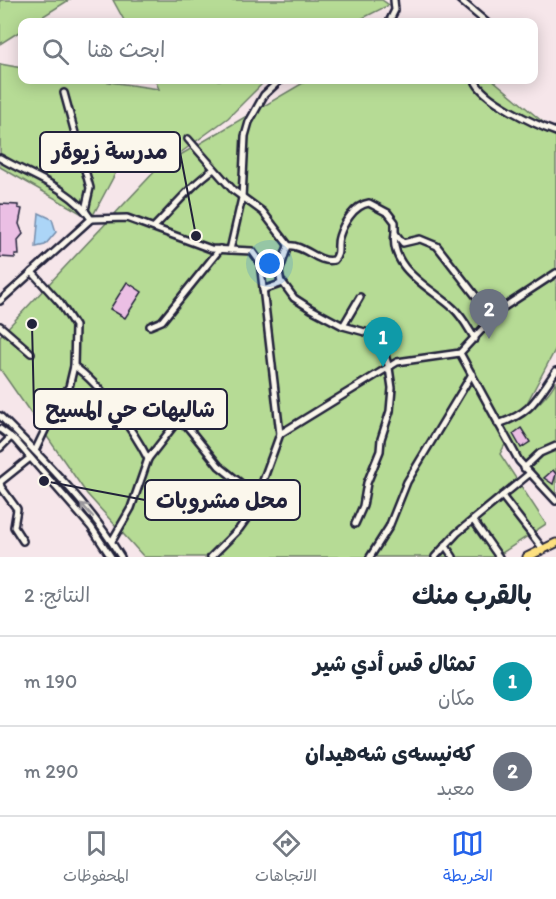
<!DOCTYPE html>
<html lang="ar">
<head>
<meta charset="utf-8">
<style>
  :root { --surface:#fff; --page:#f2f2f3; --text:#1f2937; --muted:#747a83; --line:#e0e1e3; --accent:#2563eb }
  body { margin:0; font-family:Itim,"Playpen Sans Arabic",sans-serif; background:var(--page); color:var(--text); direction:rtl }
  .you { position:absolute; left:270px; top:264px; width:21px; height:21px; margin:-15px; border:4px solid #fff; border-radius:50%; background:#1a73e8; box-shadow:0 0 0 9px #1a73e833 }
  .badge { display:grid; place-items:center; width:39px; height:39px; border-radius:50%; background:var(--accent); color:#fff; font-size:20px; font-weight:700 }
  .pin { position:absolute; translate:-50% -50px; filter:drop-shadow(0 2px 3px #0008) }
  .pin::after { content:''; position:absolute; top:32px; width:21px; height:18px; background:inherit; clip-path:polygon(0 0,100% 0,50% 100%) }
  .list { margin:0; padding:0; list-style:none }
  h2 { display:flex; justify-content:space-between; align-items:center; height:78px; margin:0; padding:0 24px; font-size:26px }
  h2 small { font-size:20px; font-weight:400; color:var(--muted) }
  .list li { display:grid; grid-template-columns:39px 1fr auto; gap:18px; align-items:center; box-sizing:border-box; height:90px; padding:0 24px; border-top:2px solid var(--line) }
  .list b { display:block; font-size:22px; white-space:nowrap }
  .list p { margin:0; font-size:20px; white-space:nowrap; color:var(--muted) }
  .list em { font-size:20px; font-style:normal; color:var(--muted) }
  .icon { flex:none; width:33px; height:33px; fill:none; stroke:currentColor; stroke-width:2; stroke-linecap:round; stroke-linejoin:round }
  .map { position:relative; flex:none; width:556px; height:557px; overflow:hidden; direction:ltr }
  .search { position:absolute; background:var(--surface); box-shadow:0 3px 15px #0003; left:18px; right:18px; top:18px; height:66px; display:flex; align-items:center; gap:15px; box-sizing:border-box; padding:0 21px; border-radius:12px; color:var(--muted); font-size:22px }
  .sheet { height:258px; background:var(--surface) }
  nav { display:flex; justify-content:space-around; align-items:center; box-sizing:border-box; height:84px; border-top:2px solid var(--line); background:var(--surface); font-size:16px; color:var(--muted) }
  nav a { display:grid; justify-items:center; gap:3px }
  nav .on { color:var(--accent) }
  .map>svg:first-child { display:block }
  .green { fill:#b6db95; stroke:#6c7e68; stroke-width:1.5 }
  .water { fill:#acd5f7; stroke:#758dac; stroke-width:1.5 }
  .building { fill:#ebbfe4; stroke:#22223b; stroke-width:1.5 }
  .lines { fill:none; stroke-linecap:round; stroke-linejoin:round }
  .minor-casing { stroke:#22223b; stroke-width:10 }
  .major-casing { stroke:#22223b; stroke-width:11 }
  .minor { stroke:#fbf7ec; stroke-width:5 }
  .major { stroke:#fde080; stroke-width:7 }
  .oneway { stroke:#99979c }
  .leader { fill:none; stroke:#22223b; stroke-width:2 }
  .callout-dot { fill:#22223b; stroke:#fbf7ec; stroke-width:2 }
  .callout { fill:#fbf7ec; stroke:#22223b; stroke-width:2 }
  .callout-label { font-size:22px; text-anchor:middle; font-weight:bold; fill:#22223b }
</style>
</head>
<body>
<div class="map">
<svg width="556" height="557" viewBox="0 0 556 557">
  <rect width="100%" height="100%" fill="#f6e6ea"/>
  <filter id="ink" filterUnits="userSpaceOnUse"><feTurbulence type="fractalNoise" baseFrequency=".0167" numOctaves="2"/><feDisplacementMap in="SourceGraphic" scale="12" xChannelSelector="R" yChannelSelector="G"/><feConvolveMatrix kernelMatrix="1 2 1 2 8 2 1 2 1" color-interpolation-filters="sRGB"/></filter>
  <g filter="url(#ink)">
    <g class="green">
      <polygon points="0,0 69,0 34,22 22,22 22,30 0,44"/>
      <polygon points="113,0 382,0 389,5 355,22 125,22"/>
      <path d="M 0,64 L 22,68 L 22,80 L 96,80 L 159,89 L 155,80 L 266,80 L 228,118 L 165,164 L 308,80 L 493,80 L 556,133 L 556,348 L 520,416 C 533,411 550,394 556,381 L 556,497 L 525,464 L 509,437 L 500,454 L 546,524 L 496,557 L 144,557 L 87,494 L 0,369 L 0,336 L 157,169 L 130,146 L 91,219 L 0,167 Z"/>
    </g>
    <polygon class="water" points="39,213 52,219 56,232 45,245 36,247"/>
    <g class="building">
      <polygon points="0,204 18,205 18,208 22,209 19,224 23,234 18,240 19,255 15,255 15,258 0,257"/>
      <polygon points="127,282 142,292 125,318 110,309"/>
      <polygon points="521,428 530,442 521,448 513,434"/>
      <polygon points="553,470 556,474 553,484 544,478"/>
    </g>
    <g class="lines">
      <defs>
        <g id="minor">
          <polyline points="460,0 486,22"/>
          <polyline points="389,22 395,10 394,0"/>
          <path d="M 475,80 C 481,99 536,125 556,132"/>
          <polyline points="64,93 90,188 85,210"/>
          <polyline points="188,139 233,190 263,212 289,246"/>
          <path d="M 0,158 C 30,176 72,188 91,219"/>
          <path d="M 154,227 C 174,207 191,185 214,169"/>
          <path d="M 395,233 C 389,269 430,287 453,308 C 463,317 468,328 475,339"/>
          <polyline points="230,250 242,198 245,136 249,122 264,95 280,80"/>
          <polyline points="32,272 60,303 75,326 74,366 69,387 60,399 35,451"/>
          <path d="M 281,283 L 279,272 L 288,246 C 304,244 318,264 334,260 C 341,253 336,246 339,237 C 343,224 354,205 369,203 L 388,213 L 395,222 L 395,233 L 403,243 L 420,239 L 437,246 L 492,317"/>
          <polyline points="263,290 283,283 294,298 311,309 343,326 376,335 381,342 389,368 392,388 390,411 381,439 380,451 367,483 363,506 355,524"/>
          <polyline points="0,301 91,219 127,218 211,249 252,251 260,262 280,434 252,511 239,529 211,557"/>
          <polyline points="0,326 31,353"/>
          <polyline points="150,326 162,321 220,249"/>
          <polyline points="343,326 360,297"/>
          <polyline points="460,353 519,461 556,501"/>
          <path d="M 74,366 C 100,384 134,431 148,459"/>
          <path d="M 0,416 C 43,459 89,504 121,557"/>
          <path d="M 498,424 C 532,413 536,399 556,371"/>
          <polyline points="0,429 15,440 91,527 111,557"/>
          <polyline points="280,434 397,362 460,353 501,309 556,273"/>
          <polyline points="0,448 11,437"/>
          <polyline points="524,468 540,453 556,446"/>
          <polyline points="502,496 543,549"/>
          <polyline points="473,520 499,557"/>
          <polyline points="23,541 14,527 17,509 1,487 0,482 30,458"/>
          <polyline points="112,541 131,508 148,459 176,423 186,425 219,466 258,497"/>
          <polyline points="445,545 453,557"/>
          <polyline points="370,557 389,527 407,482 472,374"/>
          <polyline points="435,557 457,533 529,474"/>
        </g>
        <polyline id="major" points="527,557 556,543"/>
      </defs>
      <use href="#minor" class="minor-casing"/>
      <use href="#major" class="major-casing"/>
      <use href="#minor" class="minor"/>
      <use href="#major" class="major"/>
    </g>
    <defs><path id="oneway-shaft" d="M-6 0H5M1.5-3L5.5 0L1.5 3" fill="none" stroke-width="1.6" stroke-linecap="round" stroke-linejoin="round" transform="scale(1.5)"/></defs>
    <use class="oneway" href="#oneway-shaft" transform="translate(87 510) rotate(-132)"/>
  </g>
  <path class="leader" d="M196 236L180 152M32 324L34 409M44 481L145 500"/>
  <g class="callout-dot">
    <circle cx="196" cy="236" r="6"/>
    <circle cx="32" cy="324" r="6"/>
    <circle cx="44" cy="481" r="6"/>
  </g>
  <g class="callout">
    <rect x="40" y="132" width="140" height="40" rx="6"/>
    <rect x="34" y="389" width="193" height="40" rx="6"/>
    <rect x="145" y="480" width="155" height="40" rx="6"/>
  </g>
  <g class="callout-label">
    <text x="110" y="159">مدرسة زيوةر</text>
    <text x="130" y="417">شاليهات حي المسيح</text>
    <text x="222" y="508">محل مشروبات</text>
  </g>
</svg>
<div class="you"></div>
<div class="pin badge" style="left:383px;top:367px;background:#0f9aa8">1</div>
<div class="pin badge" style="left:489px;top:339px;background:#6b7280">2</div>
<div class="search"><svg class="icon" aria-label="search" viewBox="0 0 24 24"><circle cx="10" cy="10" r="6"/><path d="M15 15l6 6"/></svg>ابحث هنا</div>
</div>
<section class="sheet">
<h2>بالقرب منك<small>النتائج: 2</small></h2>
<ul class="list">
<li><span class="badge" style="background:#0f9aa8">1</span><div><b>تمثال قس أدي شير</b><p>مكان</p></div><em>190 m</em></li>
<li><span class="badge" style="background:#6b7280">2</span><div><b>کەنیسەی شەهیدان</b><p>معبد</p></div><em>290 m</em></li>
</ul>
</section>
<nav>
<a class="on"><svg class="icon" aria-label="map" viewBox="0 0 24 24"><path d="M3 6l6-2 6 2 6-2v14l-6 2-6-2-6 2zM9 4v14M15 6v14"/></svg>الخريطة</a>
<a><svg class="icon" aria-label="directions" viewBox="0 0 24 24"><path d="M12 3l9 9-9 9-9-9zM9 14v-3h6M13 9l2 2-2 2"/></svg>الاتجاهات</a>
<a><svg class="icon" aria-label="saved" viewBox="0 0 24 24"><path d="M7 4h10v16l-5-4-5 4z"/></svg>المحفوظات</a>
</nav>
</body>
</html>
